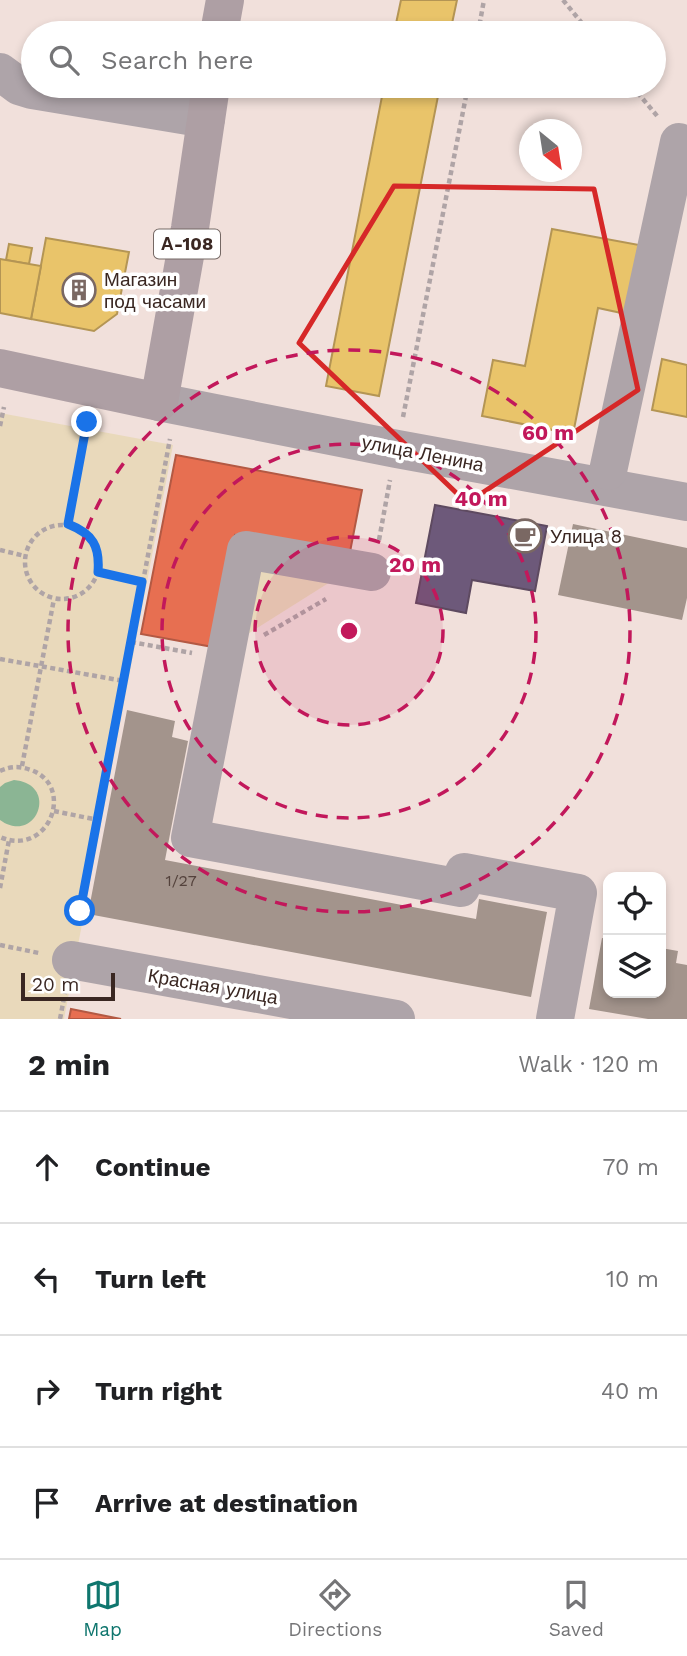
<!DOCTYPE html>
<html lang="en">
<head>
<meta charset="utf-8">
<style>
  :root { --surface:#fff; --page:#f2f2f2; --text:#202124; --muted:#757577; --line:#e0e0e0; --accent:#0f766e }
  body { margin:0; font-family:"Work Sans",sans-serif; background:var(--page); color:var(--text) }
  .controls { position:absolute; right:21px; bottom:21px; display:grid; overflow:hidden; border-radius:14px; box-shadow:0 4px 10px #0003 }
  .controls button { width:63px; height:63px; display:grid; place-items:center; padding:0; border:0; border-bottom:2px solid var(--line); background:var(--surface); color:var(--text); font:35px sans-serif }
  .compass { position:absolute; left:519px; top:119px; width:63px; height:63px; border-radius:50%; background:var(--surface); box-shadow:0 4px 10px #0003; rotate:150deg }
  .scale { position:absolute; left:21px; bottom:18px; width:94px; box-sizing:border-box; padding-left:7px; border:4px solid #3a2722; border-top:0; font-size:19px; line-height:24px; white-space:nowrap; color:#3a2722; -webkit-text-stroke:5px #fff; paint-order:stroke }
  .stop { position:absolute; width:21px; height:21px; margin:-16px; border:5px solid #1a73e8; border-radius:50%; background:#fff }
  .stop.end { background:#1a73e8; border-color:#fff; box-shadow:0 2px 7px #0008 }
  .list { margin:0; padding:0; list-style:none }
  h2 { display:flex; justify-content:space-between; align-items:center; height:91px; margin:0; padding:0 28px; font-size:30px }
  h2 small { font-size:23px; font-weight:400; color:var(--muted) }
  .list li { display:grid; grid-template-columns:46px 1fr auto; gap:21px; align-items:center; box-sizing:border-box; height:112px; padding:0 28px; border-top:2px solid var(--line) }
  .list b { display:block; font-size:26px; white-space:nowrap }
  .list em { font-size:23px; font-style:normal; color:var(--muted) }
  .icon { flex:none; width:38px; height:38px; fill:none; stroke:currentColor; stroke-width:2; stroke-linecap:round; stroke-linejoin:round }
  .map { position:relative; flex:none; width:687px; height:1019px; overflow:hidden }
  .search { position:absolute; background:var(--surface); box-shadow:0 4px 10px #0003; left:21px; right:21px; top:21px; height:77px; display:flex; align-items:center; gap:18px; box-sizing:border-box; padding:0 24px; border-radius:38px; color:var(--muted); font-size:26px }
  .sheet { height:539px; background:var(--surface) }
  nav { display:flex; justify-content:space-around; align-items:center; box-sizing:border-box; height:98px; border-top:2px solid var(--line); background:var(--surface); font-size:19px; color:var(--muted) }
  nav a { display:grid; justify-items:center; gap:4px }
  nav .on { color:var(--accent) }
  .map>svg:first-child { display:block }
  .green { fill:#e9d9bb }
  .water { fill:#8bb594 }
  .homes { fill:#e9c46a; stroke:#b49554; stroke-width:2 }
  .shops { fill:#e76f51; stroke:#b35943; stroke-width:2 }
  .offices { fill:#6d597a; stroke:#5e4a60; stroke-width:2 }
  .building { fill:#a3948c }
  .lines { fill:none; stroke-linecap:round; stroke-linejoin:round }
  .path { stroke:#afa4a6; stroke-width:4.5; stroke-dasharray:5 3.5; stroke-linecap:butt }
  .minor { stroke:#aea4a9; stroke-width:38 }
  .highway { stroke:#ae9fa4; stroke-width:38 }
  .route { stroke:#1a73e8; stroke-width:9 }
  .marked { fill:none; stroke:#d62828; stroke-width:5; stroke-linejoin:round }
  .ring { fill:none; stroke:#c2185b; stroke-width:3.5; stroke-dasharray:12 9 }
  .labels { text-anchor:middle; stroke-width:7; stroke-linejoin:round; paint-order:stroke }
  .number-label { font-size:16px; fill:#54423c }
  .shield { fill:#fff; stroke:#756864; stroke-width:2 }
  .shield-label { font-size:18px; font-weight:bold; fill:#3a2722 }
  .poi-label { font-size:19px; fill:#3a2722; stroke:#fff; text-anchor:start }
  .street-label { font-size:19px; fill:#3a2722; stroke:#fff }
  .centre { fill:#c2185b; stroke:#fff; stroke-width:3.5 }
  .ring-label { font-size:21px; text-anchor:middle; font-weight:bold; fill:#c2185b; stroke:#fff; stroke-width:7; stroke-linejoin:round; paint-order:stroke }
</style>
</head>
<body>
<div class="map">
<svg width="687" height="1019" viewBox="0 0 687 1019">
  <rect width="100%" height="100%" fill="#f1e0db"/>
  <g class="green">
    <polygon points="0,413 173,445 64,1019 0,1019"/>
    <polygon points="258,567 335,579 243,637"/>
  </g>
  <path class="water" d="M 14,780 C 60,784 36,846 0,820 L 0,787 L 5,783 Z"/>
  <g class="homes">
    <polygon points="401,0 457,0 450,33 394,33"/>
    <polygon points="384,86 440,86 379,396 326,386"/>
    <polygon points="552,229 639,245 626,314 598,308 573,434 482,416 493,360 525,366"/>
    <polygon points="46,238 129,252 117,314 94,331 31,319"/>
    <polygon points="9,244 32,248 29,264 6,260"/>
    <polygon points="0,259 41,266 31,319 0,313"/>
    <polygon points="662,359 687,365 687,417 652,410"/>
  </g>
  <g class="shops">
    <polygon points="176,455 362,490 349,557 235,535 213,647 141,634"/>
    <polygon points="71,1009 121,1019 69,1019"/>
  </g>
  <polygon class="offices" points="435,505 547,526 535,591 472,580 466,613 416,603"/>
  <g class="building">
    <polygon points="573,524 687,548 687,598 682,620 558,595"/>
    <polygon points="127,710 175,721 172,737 188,741 165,860 476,919 479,899 547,912 531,997 88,914"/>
    <polygon points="602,938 608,939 608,993 661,993 661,948 678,951 676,963 687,965 687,1019 648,1019 589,1009"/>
  </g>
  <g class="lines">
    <g class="path">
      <polyline points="563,0 590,33"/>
      <polyline points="478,33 484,0"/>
      <polyline points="632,86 658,117"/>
      <polyline points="403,417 468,86"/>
      <polyline points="0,426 4,407"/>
      <polyline points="68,524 87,422"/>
      <circle cx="62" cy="562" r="37"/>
      <polyline points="379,540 390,480"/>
      <polyline points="0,550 25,556"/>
      <polyline points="98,572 142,581"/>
      <polyline points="264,635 326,599"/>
      <polyline points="131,642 192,653"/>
      <polyline points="0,659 124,681"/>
      <polyline points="22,766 54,599"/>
      <path d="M 0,771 C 11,766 20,766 31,770 C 76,786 49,858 0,837"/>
      <polyline points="54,811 98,820"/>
      <polyline points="0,888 9,840"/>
      <polyline points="78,925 170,439"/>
      <polyline points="0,945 39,953"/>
      <polyline points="60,1019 65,993"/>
    </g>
    <g class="minor">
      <polyline points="0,72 19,86 32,90 206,119"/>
      <polyline points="159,402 397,449 687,502"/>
      <polyline points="608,471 679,142"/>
      <polyline points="372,572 246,550 190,838 461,888 464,872 578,893 555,1019"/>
      <polyline points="71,960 396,1019"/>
    </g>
    <g class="highway">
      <polyline points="219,33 225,0"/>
      <polyline points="0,368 159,402 190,228 211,86"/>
    </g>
  </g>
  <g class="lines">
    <path class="route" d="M 80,911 L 142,582 L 98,572 C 100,546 93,534 68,524 L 87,422"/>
  </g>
  <path class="marked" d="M 394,186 L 594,189 L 638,390 L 467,503 L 299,343 Z"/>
  <circle cx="349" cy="631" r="94" fill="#c2185b" fill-opacity=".12"/>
  <g class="ring">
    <circle cx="349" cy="631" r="94"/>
    <circle cx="349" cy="631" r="187"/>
    <circle cx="349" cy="631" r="281"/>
  </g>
  <defs>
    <symbol id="building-ring" viewBox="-11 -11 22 22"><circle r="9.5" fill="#fff" stroke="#7a6863" stroke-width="1.5"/><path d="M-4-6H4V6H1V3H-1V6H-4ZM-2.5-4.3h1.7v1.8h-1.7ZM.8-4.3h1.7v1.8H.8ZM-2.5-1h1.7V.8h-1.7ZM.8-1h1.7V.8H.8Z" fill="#7a6863"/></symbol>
    <symbol id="cafe-ring" viewBox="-11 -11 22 22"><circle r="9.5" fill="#fff" stroke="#7a6863" stroke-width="1.5"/><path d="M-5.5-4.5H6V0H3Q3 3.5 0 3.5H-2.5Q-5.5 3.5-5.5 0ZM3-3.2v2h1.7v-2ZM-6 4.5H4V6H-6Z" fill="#7a6863"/></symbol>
  </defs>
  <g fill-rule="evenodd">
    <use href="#building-ring" x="60" y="271" width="38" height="38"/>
    <use href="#cafe-ring" x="506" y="517" width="38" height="38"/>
  </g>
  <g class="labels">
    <g class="number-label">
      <text x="181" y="886">1/27</text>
    </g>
    <rect class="shield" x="154" y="229.5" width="66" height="29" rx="5"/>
    <g class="shield-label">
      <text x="187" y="250">А-108</text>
    </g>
    <g class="poi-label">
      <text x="104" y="286">Магазин<tspan x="104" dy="22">под часами</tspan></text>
      <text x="550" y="543">Улица 8</text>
    </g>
    <g class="street-label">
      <text transform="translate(423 453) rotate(11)" y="7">улица Ленина</text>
      <text transform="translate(213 986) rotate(10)" y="7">Красная улица</text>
    </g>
  </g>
  <circle cx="349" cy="631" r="10" class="centre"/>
  <g class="ring-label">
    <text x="548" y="440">60 m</text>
    <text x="481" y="506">40 m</text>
    <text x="415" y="572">20 m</text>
  </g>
</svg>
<div class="controls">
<button><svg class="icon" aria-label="locate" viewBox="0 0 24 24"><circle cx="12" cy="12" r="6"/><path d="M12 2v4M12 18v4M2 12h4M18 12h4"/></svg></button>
<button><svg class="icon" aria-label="layers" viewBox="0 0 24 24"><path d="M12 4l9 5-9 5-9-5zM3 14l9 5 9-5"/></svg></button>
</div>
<svg class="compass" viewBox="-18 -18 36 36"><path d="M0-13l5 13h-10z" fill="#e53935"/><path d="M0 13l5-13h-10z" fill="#757577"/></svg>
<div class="scale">20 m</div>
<div class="stop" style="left:80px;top:911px"></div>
<div class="stop end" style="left:87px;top:422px"></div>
<div class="search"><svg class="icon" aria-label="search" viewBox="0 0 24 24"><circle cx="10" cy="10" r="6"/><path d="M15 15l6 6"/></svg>Search here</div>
</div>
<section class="sheet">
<h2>2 min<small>Walk · 120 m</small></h2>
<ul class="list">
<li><svg class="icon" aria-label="ahead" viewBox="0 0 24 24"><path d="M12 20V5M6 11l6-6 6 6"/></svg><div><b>Continue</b></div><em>70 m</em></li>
<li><svg class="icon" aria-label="left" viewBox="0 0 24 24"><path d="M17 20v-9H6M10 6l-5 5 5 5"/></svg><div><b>Turn left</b></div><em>10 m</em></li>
<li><svg class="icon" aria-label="right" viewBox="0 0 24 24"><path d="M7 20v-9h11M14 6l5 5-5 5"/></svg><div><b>Turn right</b></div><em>40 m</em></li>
<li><svg class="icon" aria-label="arrive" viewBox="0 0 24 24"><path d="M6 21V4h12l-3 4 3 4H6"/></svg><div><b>Arrive at destination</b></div></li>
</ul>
</section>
<nav>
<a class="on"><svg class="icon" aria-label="map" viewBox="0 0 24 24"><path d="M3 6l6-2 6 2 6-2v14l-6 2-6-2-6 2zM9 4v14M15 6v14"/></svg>Map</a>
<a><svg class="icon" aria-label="directions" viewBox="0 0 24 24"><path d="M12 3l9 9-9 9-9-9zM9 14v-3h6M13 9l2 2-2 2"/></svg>Directions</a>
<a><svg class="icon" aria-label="saved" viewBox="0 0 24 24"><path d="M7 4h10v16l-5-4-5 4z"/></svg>Saved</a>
</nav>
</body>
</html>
